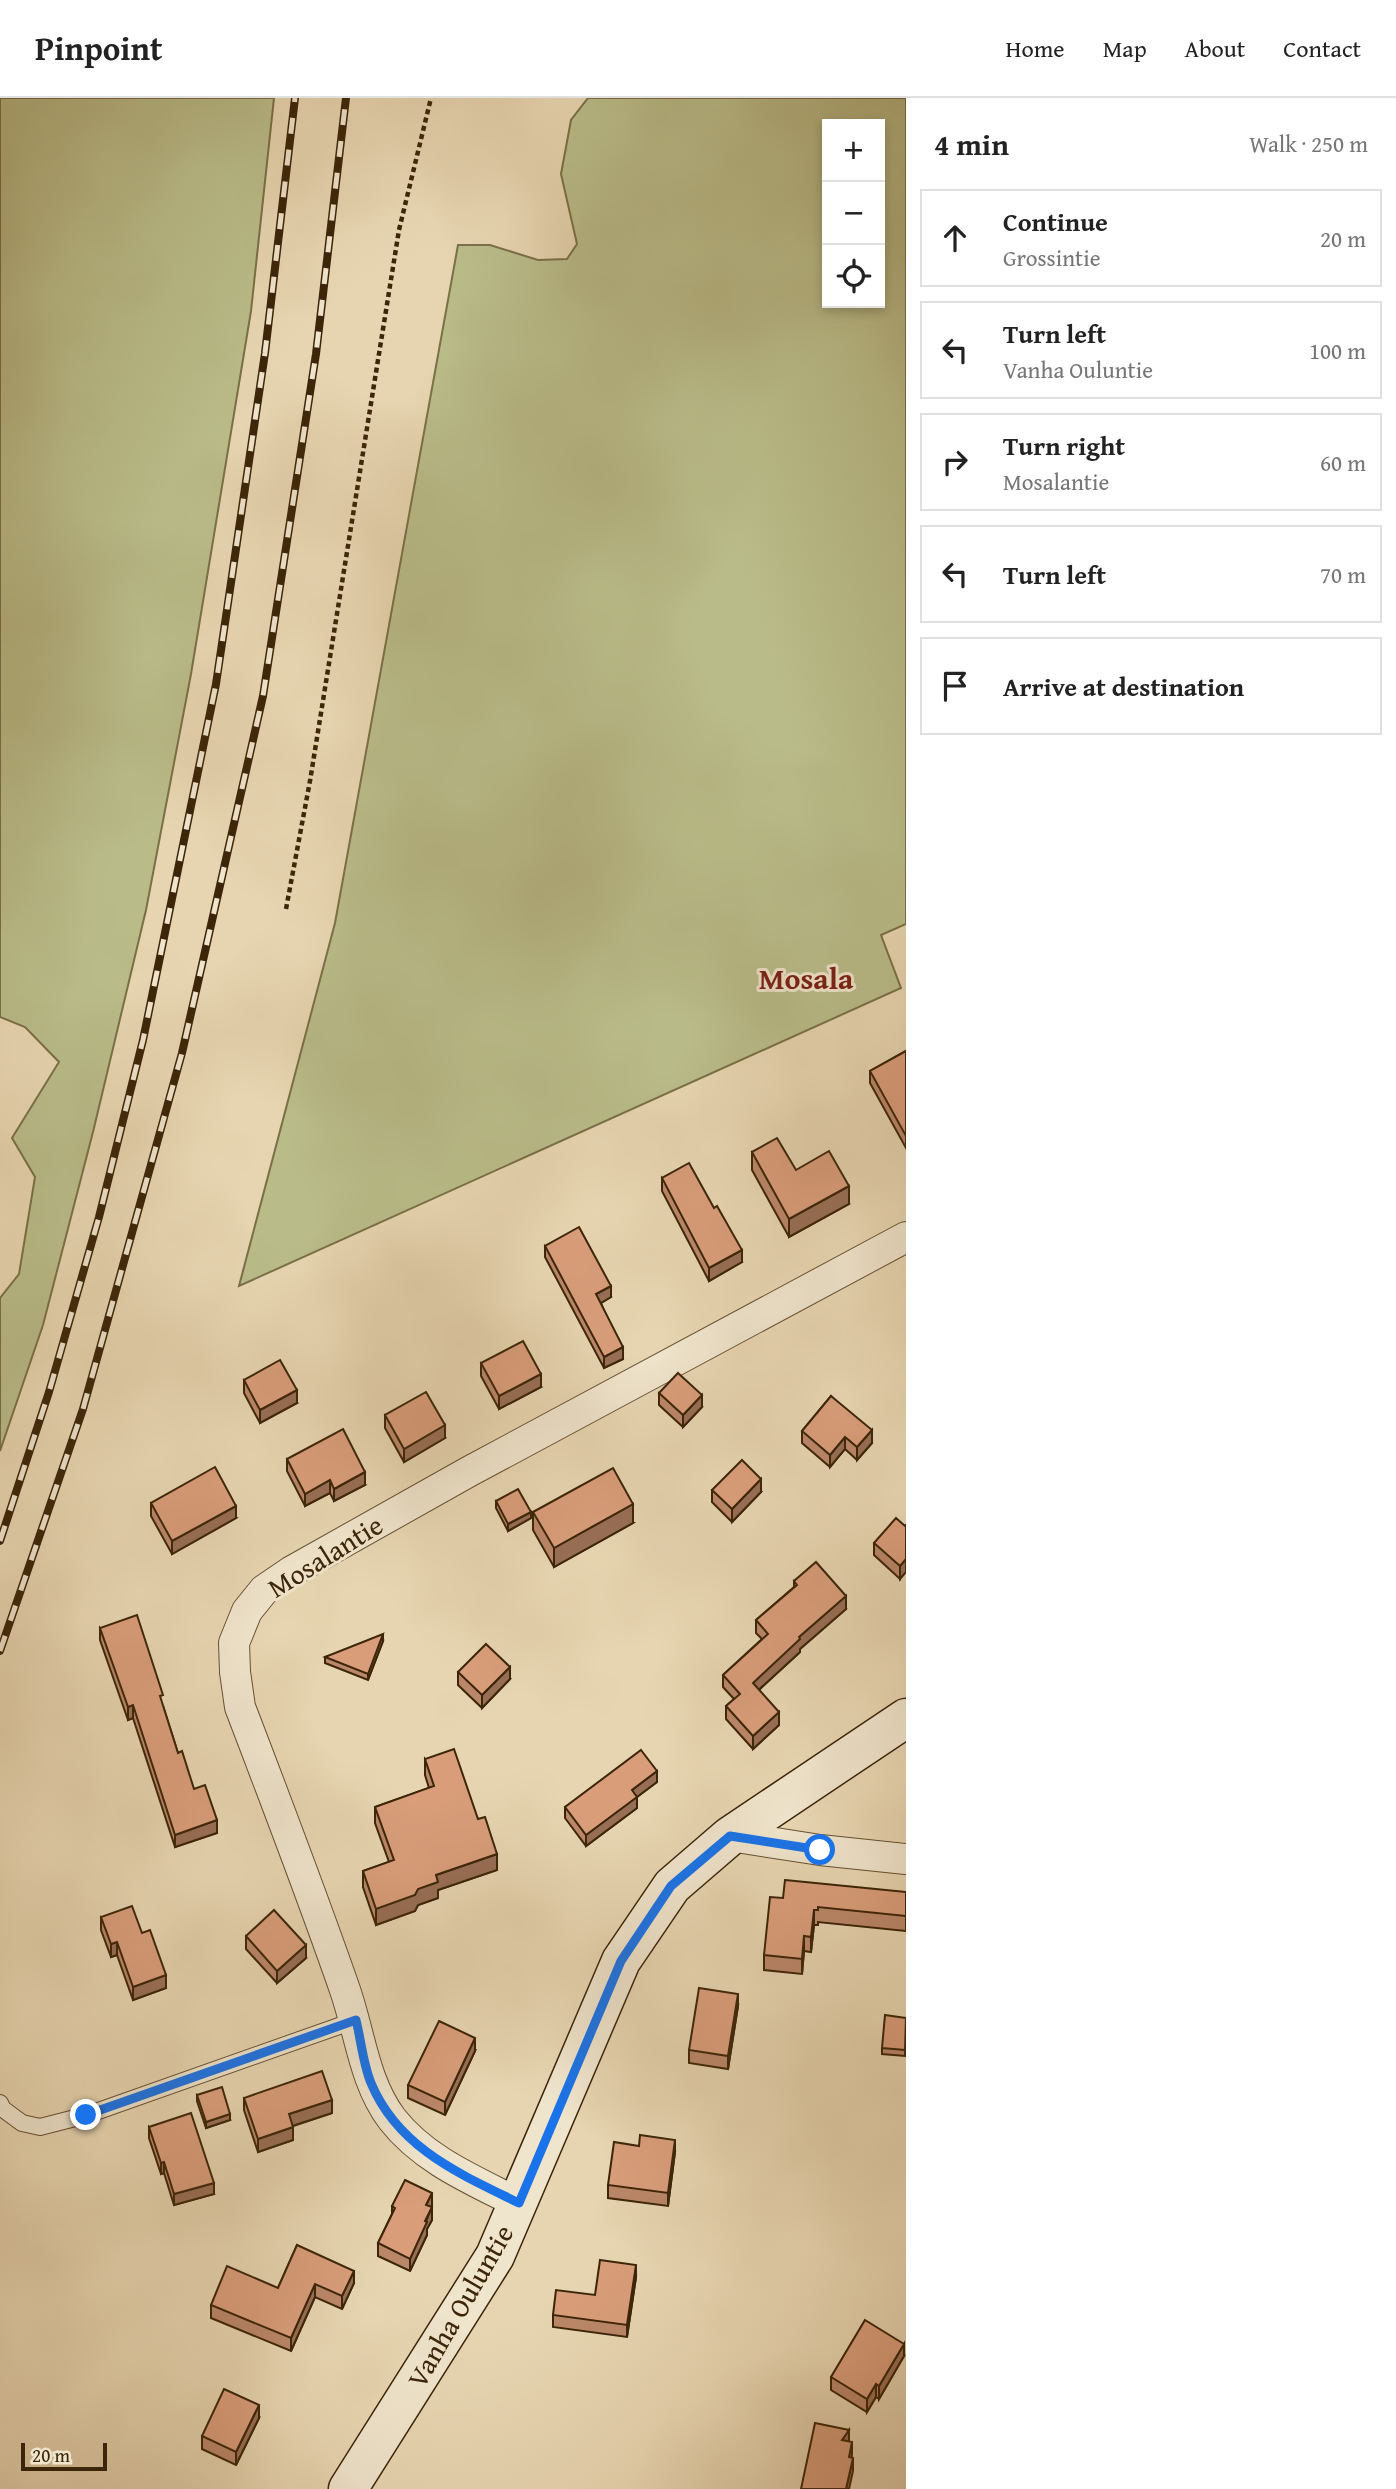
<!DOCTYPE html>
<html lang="en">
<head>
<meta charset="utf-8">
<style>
  :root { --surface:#fff; --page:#f6f6f6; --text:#222; --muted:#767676; --line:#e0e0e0 }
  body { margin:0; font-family:"Gentium Book Plus",serif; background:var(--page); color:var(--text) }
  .controls { position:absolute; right:21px; top:21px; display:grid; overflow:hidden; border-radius:0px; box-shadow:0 4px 10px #0003 }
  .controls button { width:63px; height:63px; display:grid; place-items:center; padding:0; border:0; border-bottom:2px solid var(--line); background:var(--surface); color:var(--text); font:35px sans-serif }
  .scale { position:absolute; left:21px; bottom:18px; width:86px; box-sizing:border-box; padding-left:7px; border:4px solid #3c2508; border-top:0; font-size:19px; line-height:24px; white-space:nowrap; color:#3c2508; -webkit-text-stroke:5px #efe4cc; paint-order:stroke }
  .stop { position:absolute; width:21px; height:21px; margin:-16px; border:5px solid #1a73e8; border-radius:50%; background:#fff }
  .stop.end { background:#1a73e8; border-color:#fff; box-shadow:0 2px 7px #0008 }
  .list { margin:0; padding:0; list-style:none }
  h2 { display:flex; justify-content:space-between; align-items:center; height:91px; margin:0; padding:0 28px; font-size:30px }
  h2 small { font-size:23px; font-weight:400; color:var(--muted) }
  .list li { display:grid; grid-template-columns:46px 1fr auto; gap:21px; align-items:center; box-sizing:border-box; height:98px; margin:0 14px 14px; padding:0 14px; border:2px solid var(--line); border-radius:0px }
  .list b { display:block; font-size:26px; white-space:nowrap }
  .list p { margin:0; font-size:23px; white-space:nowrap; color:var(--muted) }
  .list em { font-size:23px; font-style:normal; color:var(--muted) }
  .icon { flex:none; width:38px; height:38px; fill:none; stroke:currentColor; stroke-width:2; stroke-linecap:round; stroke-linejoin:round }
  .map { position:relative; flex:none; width:906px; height:2391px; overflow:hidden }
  header { display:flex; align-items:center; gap:42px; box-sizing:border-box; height:98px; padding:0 35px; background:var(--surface); border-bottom:2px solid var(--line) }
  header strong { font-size:33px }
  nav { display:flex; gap:38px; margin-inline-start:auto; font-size:24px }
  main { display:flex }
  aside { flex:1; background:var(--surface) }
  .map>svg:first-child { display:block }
  .green { fill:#b9bc89; stroke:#7a7048; stroke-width:2; fill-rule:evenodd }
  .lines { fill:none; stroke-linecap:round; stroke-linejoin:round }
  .lane-casing { stroke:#675132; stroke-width:18 }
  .street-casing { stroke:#675132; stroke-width:32 }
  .secondary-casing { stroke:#3c2508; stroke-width:41 }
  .path { stroke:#3c2508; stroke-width:4.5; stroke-dasharray:5 3.5; stroke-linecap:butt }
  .lane { stroke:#efe4cc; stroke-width:16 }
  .street { stroke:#efe4cc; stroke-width:30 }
  .secondary { stroke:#efe4cc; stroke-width:38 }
  .rail-casing { stroke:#3c2508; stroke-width:8 }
  .rail { stroke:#efe4cc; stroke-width:5; stroke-dasharray:16; stroke-linecap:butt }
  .wall { fill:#bb8769; stroke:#3c2508; stroke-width:2 }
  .shaded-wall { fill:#986e55; stroke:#3c2508; stroke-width:2 }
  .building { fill:#d99d7a; stroke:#3c2508; stroke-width:2 }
  .route { stroke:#1a73e8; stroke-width:9 }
  .labels { text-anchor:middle; stroke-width:6; stroke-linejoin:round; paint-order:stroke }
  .street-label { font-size:28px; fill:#3c2508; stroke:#efe4cc }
  .neighbourhood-label { font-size:30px; font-weight:bold; fill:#7a1f14; stroke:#efe4cc }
</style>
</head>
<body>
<header>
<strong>Pinpoint</strong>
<nav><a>Home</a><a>Map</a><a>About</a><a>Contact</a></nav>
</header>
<main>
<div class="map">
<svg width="906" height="2391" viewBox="0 0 906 2391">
  <rect width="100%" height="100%" fill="#e7d5b1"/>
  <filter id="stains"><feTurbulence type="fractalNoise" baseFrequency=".00286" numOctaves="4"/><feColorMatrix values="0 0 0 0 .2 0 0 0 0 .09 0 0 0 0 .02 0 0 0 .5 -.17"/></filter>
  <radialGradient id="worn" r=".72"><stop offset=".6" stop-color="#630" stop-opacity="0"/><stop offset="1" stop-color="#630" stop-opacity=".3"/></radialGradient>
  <g class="green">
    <polygon points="0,0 274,0 251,213 191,576 146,812 93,1034 43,1227 0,1353 0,1200 19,1176 35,1079 12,1040 59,964 25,929 0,919"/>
    <path d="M 588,0 L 906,0 L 906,826 L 881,837 L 901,890 L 239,1188 L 335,825 L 458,147 L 490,147 L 538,162 L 567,161 L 577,146 L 561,76 L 571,22 ZM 827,26 L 880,26 L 880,205 L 827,205 Z"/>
  </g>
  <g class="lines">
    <defs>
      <polyline id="lane" points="0,2005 3,2011 22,2025 40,2029 87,2017 356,1922"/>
      <g id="street">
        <polyline points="730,1738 820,1752 906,1761"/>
        <path d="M 518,2105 C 473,2082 424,2062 392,2021 C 364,1984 360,1935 345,1892 C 312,1797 276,1703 240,1609 L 235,1574 L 234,1545 L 247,1513 L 264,1492 L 292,1473 L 470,1373 L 906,1139"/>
      </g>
      <polyline id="secondary" points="348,2391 495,2158 621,1863 672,1788 730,1738 906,1620"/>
    </defs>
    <use href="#lane" class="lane-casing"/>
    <use href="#street" class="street-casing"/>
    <use href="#secondary" class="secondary-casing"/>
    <polyline class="path" points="286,811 310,683 399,132 431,0"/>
    <use href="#lane" class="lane"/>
    <use href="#street" class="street"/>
    <use href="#secondary" class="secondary"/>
    <defs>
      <g id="rail">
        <polyline points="0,1443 49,1294 99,1119 143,942 216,586 265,255 295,0"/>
        <polyline points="0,1553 83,1311 182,955 263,598 316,256 346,0"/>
      </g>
    </defs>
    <use href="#rail" class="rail-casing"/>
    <use href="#rail" class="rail"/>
  </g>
  <g class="wall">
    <polygon points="906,953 906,1050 870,985 870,973"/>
    <polygon points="752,1054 796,1072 849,1106 789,1139 752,1072"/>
    <polygon points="662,1080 742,1164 709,1183 662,1093"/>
    <polygon points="545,1148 611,1199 601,1205 623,1261 604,1270 545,1159"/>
    <polygon points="481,1265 541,1289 499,1311 481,1278"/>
    <polygon points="244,1282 297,1305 260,1325 244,1295"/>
    <polygon points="659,1295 702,1309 683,1329 659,1307"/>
    <polygon points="831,1298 872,1345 857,1362 845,1351 830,1369 802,1345 802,1333"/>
    <polygon points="385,1317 445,1340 404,1364 385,1330"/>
    <polygon points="287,1361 365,1387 334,1403 330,1395 305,1408 287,1373"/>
    <polygon points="712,1392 761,1394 732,1424 712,1404"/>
    <polygon points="496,1403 531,1420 508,1433 496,1410"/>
    <polygon points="151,1405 236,1420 172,1456 151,1418"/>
    <polygon points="533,1414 633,1425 554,1469 533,1432"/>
    <polygon points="905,1428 900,1481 874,1457 874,1445"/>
    <polygon points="794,1483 846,1511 800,1551 800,1554 759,1592 779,1627 753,1651 726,1621 726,1608 734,1601 723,1589 723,1577 762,1541 756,1535 756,1522 794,1489"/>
    <polygon points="100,1530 163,1608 178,1655 194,1691 217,1735 175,1749 133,1620 128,1622 100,1542"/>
    <polygon points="383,1543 368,1582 325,1565 325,1559"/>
    <polygon points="458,1574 510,1581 482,1610 458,1587"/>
    <polygon points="425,1661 478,1721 497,1772 438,1792 438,1800 418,1807 415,1813 376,1827 363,1789 363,1773 389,1764 375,1725 375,1709 429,1690 425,1677"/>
    <polygon points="657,1684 637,1699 637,1710 586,1748 565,1720 565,1709"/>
    <polygon points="906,1794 906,1833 818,1824 818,1827 814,1827 811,1854 804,1853 802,1876 764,1872 764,1857 783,1800"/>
    <polygon points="101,1819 142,1835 166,1890 133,1902 117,1857 111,1859 101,1832"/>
    <polygon points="246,1838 306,1860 277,1885 246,1851"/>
    <polygon points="738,1908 728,1971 689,1965 689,1952"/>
    <polygon points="906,1920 905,1958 882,1956 882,1950"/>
    <polygon points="475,1953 445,2017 408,2000 408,1987"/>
    <polygon points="197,1997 230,2022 206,2030 197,2003"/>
    <polygon points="244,2000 332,2015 293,2028 293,2042 258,2054 244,2012"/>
    <polygon points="149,2029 214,2096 174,2107 164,2075 161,2076 149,2040"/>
    <polygon points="675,2054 668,2108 608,2100 608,2087"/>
    <polygon points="392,2108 432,2108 432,2122 427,2131 427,2137 410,2173 378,2158 378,2145 392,2116"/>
    <polygon points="297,2147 354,2185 342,2211 315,2199 291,2253 211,2220 211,2207 278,2190"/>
    <polygon points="636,2179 627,2239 553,2229 553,2217"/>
    <polygon points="904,2258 879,2301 876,2299 867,2314 831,2292 831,2279"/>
    <polygon points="259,2320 236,2367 202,2351 202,2338"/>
  </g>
  <g class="shaded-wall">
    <polygon points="849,1088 849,1106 789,1139 789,1121"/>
    <polygon points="742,1152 742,1164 709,1183 709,1170"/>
    <polygon points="611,1188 611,1199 596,1208 596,1196"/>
    <polygon points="623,1249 623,1261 604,1270 604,1259"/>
    <polygon points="541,1276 541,1289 499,1311 499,1298"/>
    <polygon points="297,1292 297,1305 260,1325 260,1312"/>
    <polygon points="702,1297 702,1309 683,1329 683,1317"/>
    <polygon points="445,1327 445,1340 404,1364 404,1351"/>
    <polygon points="872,1332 872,1345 857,1362 857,1349"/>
    <polygon points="845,1339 845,1351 830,1369 830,1357"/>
    <polygon points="365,1374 365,1387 334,1403 334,1391"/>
    <polygon points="761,1381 761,1394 732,1424 732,1411"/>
    <polygon points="330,1382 330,1395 305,1408 305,1396"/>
    <polygon points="633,1406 633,1425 554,1469 554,1450"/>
    <polygon points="236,1408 236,1420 172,1456 172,1443"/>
    <polygon points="531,1414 531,1420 508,1433 508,1426"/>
    <polygon points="906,1461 906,1474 900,1481 900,1468"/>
    <polygon points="846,1498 846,1511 800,1551 800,1554 753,1597 753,1585 799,1539"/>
    <polygon points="383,1536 383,1543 368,1582 368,1576"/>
    <polygon points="510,1569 510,1581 482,1610 482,1597"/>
    <polygon points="133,1607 133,1620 128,1622 128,1609"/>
    <polygon points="779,1614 779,1627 753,1651 753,1638"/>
    <polygon points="657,1673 657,1684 637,1699 637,1710 586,1748 586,1737 632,1692"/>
    <polygon points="217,1722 217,1735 175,1749 175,1737"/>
    <polygon points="497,1756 497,1772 438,1792 438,1800 418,1807 415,1813 376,1827 376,1811 436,1777"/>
    <polygon points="814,1812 814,1827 811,1854 811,1839"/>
    <polygon points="804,1838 804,1853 802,1876 802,1861"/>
    <polygon points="117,1844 117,1857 111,1859 111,1846"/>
    <polygon points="306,1847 306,1860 277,1885 277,1873"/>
    <polygon points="166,1877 166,1890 133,1902 133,1889"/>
    <polygon points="738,1896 738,1908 728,1971 728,1958"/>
    <polygon points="475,1940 475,1953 445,2017 445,2004"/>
    <polygon points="332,2002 332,2015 289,2029 289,2016"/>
    <polygon points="230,2016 230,2022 206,2030 206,2024"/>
    <polygon points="293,2029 293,2042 258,2054 258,2041"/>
    <polygon points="675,2042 675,2054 668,2108 668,2095"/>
    <polygon points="164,2064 164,2075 161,2076 161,2065"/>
    <polygon points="214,2085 214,2096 174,2107 174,2096"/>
    <polygon points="432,2095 432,2108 426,2120 426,2107"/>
    <polygon points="432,2109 432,2122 427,2131 427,2137 410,2173 410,2161"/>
    <polygon points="636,2167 636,2179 627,2239 627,2227"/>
    <polygon points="354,2173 354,2185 342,2211 342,2198"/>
    <polygon points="315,2186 315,2199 291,2253 291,2240"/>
    <polygon points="904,2246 904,2258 879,2301 879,2288"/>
    <polygon points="876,2286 876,2299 867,2314 867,2301"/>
    <polygon points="259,2307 259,2320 236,2367 236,2354"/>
    <polygon points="849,2332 849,2344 842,2342"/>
    <polygon points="852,2344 852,2357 849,2372 849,2359"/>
    <polygon points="853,2360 853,2373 849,2391 846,2391"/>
  </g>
  <g class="building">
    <polygon points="906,953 906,1038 870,973"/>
    <polygon points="777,1040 796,1072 829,1053 849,1088 789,1121 752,1054"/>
    <polygon points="689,1065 714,1110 717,1108 742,1152 709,1170 662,1080"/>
    <polygon points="579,1129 611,1188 596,1196 623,1249 604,1259 545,1148"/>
    <polygon points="523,1243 541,1276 499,1298 481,1265"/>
    <polygon points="280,1262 297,1292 260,1312 244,1282"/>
    <polygon points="678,1275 702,1297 683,1317 659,1295"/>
    <polygon points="426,1294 445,1327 404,1351 385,1317"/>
    <polygon points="831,1298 872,1332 857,1349 845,1339 830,1357 802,1333"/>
    <polygon points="343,1331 365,1374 334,1391 330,1382 305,1396 287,1361"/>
    <polygon points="742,1362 761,1381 732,1411 712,1392"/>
    <polygon points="215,1369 236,1408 172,1443 151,1405"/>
    <polygon points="613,1370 633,1406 554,1450 533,1414"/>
    <polygon points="518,1391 531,1414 508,1426 496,1403"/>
    <polygon points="896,1420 905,1428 906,1427 906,1461 900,1468 874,1445"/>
    <polygon points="816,1464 846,1498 799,1539 800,1541 753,1585 779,1614 753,1638 726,1608 740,1596 723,1577 768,1536 756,1522 797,1487 794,1483"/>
    <polygon points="137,1517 163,1597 160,1598 178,1655 182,1653 194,1691 205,1687 217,1722 175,1737 133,1607 128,1609 100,1530"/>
    <polygon points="383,1536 368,1576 325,1559"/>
    <polygon points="486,1546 510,1569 482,1597 458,1574"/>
    <polygon points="454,1651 478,1721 485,1719 497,1756 436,1777 438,1784 418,1791 415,1797 376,1811 363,1773 394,1762 375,1709 434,1688 425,1661"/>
    <polygon points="641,1652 657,1673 632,1692 637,1699 586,1737 565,1709"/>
    <polygon points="785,1782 906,1794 906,1818 818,1809 818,1812 814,1812 811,1839 804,1838 802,1861 764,1857 770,1799 783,1800"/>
    <polygon points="132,1808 142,1835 150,1832 166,1877 133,1889 117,1844 111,1846 101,1819"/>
    <polygon points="274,1812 306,1847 277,1873 246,1838"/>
    <polygon points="699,1890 738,1896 728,1958 689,1952"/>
    <polygon points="885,1917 906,1920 905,1952 882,1950"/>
    <polygon points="439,1923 475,1940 445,2004 408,1987"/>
    <polygon points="322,1973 332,2002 289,2016 293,2029 258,2041 244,2000"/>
    <polygon points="222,1989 230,2016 206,2024 197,1997"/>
    <polygon points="191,2015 214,2085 174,2096 164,2064 161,2065 149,2029"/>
    <polygon points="640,2037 675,2042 668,2095 608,2087 614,2044 639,2048"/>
    <polygon points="405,2082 432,2095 426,2107 432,2109 425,2123 427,2124 410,2161 378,2145 395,2110 392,2108"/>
    <polygon points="297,2147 354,2173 342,2198 315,2186 291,2240 211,2207 227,2168 278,2190"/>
    <polygon points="600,2162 636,2167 627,2227 553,2217 556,2192 595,2197"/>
    <polygon points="865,2222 904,2246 879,2288 876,2286 867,2301 831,2279"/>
    <polygon points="224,2291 259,2307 236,2354 202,2338"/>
    <polygon points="815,2325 849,2332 842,2342 852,2344 849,2359 853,2360 846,2391 801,2391"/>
  </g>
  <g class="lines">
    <path class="route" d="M 86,2017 L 356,1922 C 361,1942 363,1966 371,1985 C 398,2050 460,2076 519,2105 L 621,1863 L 671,1788 L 730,1738 L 820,1752"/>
  </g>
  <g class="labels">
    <g class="street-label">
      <text transform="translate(325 1458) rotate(-32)" y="10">Mosalantie</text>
      <text transform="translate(460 2208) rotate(-60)" y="10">Vanha Ouluntie</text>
    </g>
    <g class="neighbourhood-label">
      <text x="806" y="891">Mosala</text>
    </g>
  </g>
  <rect width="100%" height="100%" filter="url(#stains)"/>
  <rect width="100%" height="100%" fill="url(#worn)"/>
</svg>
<div class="controls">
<button>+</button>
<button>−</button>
<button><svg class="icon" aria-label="locate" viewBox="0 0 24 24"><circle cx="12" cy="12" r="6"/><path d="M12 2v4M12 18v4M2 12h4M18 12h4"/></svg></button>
</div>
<div class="scale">20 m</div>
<div class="stop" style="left:820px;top:1752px"></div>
<div class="stop end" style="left:86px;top:2017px"></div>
</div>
<aside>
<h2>4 min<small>Walk · 250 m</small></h2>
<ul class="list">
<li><svg class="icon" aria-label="ahead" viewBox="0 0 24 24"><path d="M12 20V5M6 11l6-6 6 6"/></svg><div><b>Continue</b><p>Grossintie</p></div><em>20 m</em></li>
<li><svg class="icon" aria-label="left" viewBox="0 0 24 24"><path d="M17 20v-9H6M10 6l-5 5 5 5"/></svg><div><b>Turn left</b><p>Vanha Ouluntie</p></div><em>100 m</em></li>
<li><svg class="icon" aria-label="right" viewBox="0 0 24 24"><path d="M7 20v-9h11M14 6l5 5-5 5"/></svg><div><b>Turn right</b><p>Mosalantie</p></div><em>60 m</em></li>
<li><svg class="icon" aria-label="left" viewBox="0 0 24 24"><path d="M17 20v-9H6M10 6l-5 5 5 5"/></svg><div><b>Turn left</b></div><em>70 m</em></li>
<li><svg class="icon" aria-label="arrive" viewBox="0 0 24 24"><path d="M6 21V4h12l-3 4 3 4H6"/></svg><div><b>Arrive at destination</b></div></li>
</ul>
</aside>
</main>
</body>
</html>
